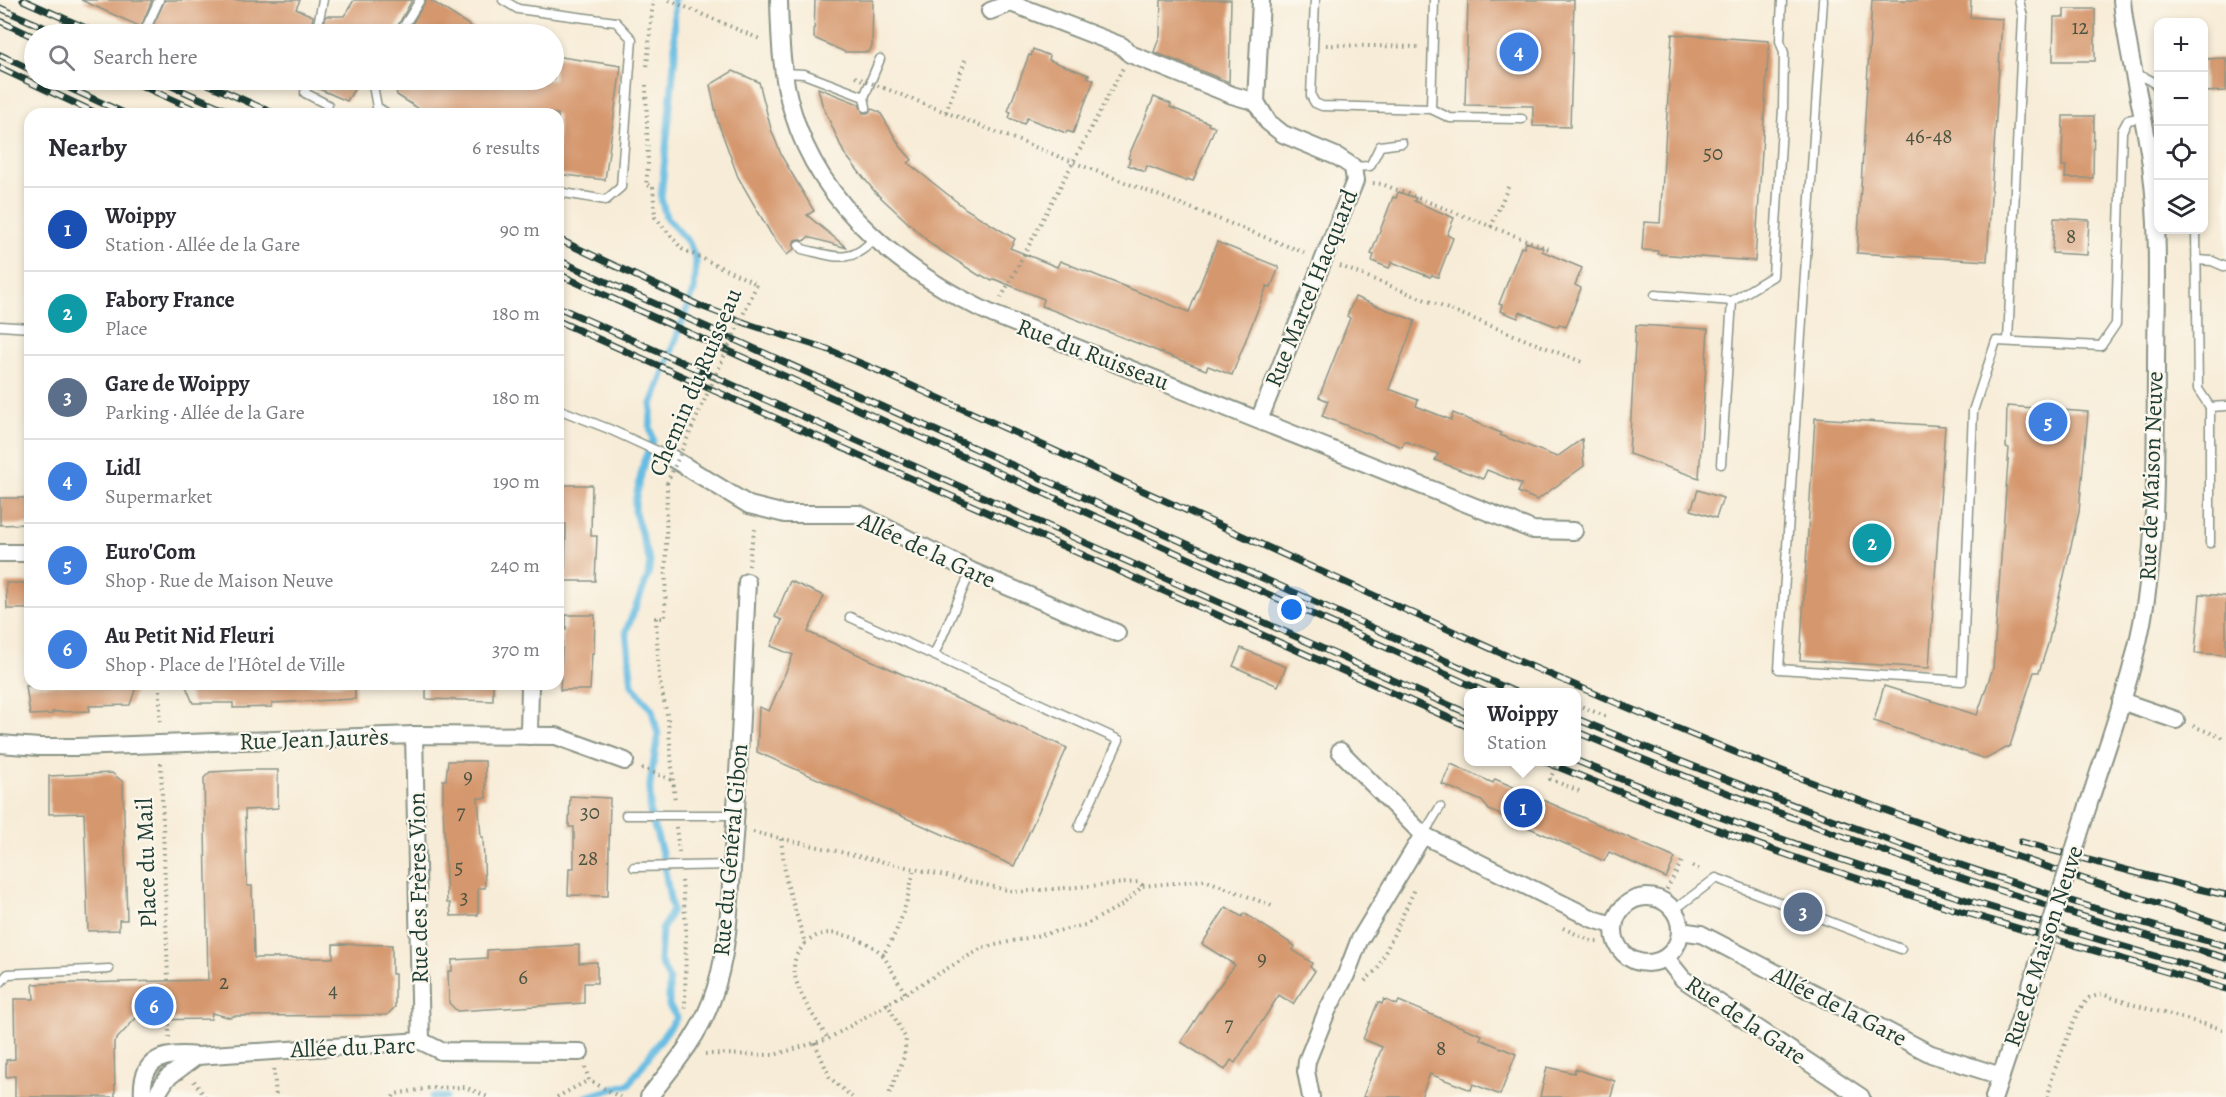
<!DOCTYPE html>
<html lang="en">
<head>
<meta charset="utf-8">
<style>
  :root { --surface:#fff; --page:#f7f7f7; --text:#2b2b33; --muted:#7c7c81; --line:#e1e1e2; --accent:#b45309 }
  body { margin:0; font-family:Alegreya,serif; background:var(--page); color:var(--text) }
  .controls { position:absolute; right:18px; top:18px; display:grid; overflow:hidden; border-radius:12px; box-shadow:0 3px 9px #0003 }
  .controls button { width:54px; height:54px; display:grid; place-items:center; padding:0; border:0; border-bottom:2px solid var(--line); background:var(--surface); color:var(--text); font:30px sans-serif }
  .you { position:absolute; left:1292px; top:610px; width:21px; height:21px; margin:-15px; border:4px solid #fff; border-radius:50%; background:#1a73e8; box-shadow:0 0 0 9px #1a73e833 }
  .badge { display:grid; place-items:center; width:39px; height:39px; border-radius:50%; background:var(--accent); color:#fff; font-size:20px; font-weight:700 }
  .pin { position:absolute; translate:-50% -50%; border:3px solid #fff; box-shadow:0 2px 6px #0006 }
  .popup { position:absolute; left:1464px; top:688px; width:117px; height:78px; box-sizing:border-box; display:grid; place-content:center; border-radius:12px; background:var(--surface); filter:drop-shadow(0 2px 4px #0005); font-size:20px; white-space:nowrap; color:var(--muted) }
  .popup b { font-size:22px; color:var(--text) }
  .popup::after { content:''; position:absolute; left:50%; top:100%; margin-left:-12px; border:12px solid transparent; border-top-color:var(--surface) }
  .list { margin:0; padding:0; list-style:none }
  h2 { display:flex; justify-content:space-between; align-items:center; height:78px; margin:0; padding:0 24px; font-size:26px }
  h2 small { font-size:20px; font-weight:400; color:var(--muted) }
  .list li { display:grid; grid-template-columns:39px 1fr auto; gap:18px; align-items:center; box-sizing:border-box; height:84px; padding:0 24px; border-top:2px solid var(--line) }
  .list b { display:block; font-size:22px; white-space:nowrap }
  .list p { margin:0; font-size:20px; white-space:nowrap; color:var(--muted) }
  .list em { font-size:20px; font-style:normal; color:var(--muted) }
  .icon { flex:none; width:33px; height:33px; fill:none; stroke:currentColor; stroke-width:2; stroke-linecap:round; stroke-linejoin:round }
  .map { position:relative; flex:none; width:2226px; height:1097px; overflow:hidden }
  .search { position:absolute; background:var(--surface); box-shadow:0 3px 9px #0003; left:24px; top:24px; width:540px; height:66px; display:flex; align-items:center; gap:15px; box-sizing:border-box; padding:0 21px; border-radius:33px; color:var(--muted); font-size:22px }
  .panel { position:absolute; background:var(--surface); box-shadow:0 3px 9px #0003; left:24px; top:108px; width:540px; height:582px; border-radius:18px }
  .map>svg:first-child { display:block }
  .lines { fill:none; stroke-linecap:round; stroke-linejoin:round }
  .stream { stroke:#66bce2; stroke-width:7 }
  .building { fill:#d5976d }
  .lane-casing { stroke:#8b9486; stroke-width:11 }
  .street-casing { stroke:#8b9486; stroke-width:20 }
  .path { stroke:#8b9486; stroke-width:4; stroke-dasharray:1.5 4.5; stroke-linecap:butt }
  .lane { stroke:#fff; stroke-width:8 }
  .street { stroke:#fff; stroke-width:16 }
  .rail-casing { stroke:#1f3d34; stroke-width:7 }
  .rail { stroke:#fbf7ec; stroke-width:4.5; stroke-dasharray:14; stroke-linecap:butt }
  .street-bridge-casing { stroke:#8b9486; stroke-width:20; stroke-linecap:butt }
  .path-bridge { stroke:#8b9486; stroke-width:4; stroke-dasharray:1.5 4.5; stroke-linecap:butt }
  .street-bridge { stroke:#fff; stroke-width:16 }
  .labels { text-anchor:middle; stroke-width:4.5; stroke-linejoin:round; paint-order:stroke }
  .number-label { font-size:21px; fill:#4c5442 }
  .street-label { font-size:24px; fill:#1f3d34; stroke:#fbf7ec }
</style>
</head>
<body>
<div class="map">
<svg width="2226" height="1097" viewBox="0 0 2226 1097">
  <rect width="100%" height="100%" fill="#fbf7ec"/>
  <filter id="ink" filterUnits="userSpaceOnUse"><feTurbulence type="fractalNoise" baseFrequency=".0167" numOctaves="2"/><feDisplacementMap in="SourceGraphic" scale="12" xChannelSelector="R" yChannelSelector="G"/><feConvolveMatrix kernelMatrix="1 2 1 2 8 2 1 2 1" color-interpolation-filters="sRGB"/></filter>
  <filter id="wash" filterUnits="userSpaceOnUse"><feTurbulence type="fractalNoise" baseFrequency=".008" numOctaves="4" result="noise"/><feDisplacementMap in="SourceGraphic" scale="24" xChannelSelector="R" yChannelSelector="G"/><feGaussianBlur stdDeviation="1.35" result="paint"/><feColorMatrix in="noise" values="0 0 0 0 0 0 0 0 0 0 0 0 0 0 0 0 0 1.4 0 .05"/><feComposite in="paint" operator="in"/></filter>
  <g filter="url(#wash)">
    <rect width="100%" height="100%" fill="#f7ecd7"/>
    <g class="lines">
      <g class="stream">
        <polyline points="432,1097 446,1097"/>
        <polyline points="586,1097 629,1084 677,1017 669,1006 669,979 660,961 662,930 672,910 662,853 650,812 650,784 658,735 652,710 632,685 626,631 648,576 650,562 635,513 635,502 644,461 653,440 650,427 652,404 694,290 696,260 689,243 666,217 661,198 675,54 674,0"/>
      </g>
    </g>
    <g id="blocks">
      <g class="building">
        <polygon points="81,0 152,0 141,27"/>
        <polygon points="165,0 300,0 296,9 313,16 310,34 156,34 150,32"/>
        <polygon points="354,0 412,0 393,34 322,34 326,16 344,16"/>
        <polygon points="426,0 430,0 483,34 406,34"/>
        <polygon points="815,0 873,0 872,46 869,52 845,52 814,38"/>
        <polygon points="1161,0 1231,0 1229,82 1154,52 1160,35"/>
        <polygon points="1468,0 1574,0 1570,127 1533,126 1533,106 1465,105"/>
        <polygon points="1872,0 1971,0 1970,17 2002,19 1987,261 1857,253"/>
        <polygon points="2064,9 2095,9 2095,61 2053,61 2054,17 2064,17"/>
        <polygon points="1672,34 1769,41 1755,261 1658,254 1658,251 1642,250 1644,222 1660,223"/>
        <polygon points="1033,49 1050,56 1049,60 1089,75 1087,77 1094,80 1073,133 1067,131 1066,133 1027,118 1024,124 1009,118 1011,112 1008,111 1029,55 1031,56"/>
        <polygon points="554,56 621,66 605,180 558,174 558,114 427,114 397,95 394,80 554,80"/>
        <polygon points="2226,58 2226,91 2204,92 2204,59"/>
        <polygon points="733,71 759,82 771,129 782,157 814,211 807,215 847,248 808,237 804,241 799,239 795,240 793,245 794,249 787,255 771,234 738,177 718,122 710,85"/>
        <polygon points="313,80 360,80 347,101 312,86"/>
        <polygon points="818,88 859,104 863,113 868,113 872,109 880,112 900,146 912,160 908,163 966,209 1015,239 1010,248 1057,267 1060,261 1189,312 1217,242 1279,267 1271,287 1267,286 1232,375 1208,366 1206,370 1042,306 1044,299 994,279 992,281 981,275 980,276 932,245 875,192 844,153 822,104"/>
        <polygon points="1154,97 1171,104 1170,107 1209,123 1208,125 1215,127 1193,181 1187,179 1186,181 1147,166 1145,172 1128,165 1130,159 1128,158"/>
        <polygon points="2063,116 2094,116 2093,178 2065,178 2066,166 2062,166"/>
        <polygon points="1398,192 1416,198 1414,201 1454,218 1447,235 1453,238 1438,277 1432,275 1430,277 1392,262 1389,268 1372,261 1374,255 1371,254 1393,197 1396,198"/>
        <polygon points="2054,218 2089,220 2087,255 2052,253"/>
        <polygon points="1526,242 1543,248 1542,251 1582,268 1575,285 1581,288 1566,327 1559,324 1558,327 1520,312 1518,318 1500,311 1502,305 1499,304 1521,247 1524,248"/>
        <polygon points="1355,297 1415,321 1389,389 1418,400 1416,406 1451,420 1453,413 1501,433 1500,435 1557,457 1582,439 1584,466 1537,500 1518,492 1522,484 1487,470 1483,479 1435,460 1438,454 1405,441 1402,447 1322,416 1328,401 1319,397 1350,318 1347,316"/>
        <polygon points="1636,325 1708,329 1699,478 1629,454"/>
        <polygon points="2007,406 2088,412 2079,512 2048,644 2039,672 2034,672 2010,746 1986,759 1874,721 1884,686 1977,715 1993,668 2009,448 2006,447"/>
        <polygon points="1815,418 1945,426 1929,668 1800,660"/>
        <polygon points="558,485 592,485 591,536 597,536 595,581 565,581 566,524 562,524 562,519 558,519"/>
        <polygon points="1698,490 1723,498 1716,518 1691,510"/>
        <polygon points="0,498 30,498 30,524 0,525"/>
        <polygon points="790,581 824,596 808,632 1067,748 1014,866 757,752 759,707 769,711 793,655 771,646 782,620 775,617"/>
        <polygon points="6,583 30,583 30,609 7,609"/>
        <polygon points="2200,594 2226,596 2226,655 2195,653"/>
        <polygon points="566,615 595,615 594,653 592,653 590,690 560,690 563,630 566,630"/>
        <polygon points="1241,648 1286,667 1278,686 1233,666"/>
        <polygon points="137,684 130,705 89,706 90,711 52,712 52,714 30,715 26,686"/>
        <polygon points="185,684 355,684 355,699 272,703 272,707 233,708 233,703 193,703"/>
        <polygon points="426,684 493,684 493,701 426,699"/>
        <polygon points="448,761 485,761 486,798 478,798 481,837 483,837 485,888 478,888 478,915 451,916 450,903 447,903 443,803 443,780 446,780"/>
        <polygon points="1451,764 1493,783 1495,779 1675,858 1666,878 1609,852 1604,861 1489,810 1482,801 1442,784"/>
        <polygon points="247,770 278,770 278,808 245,810 247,886 252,886 254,958 333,958 333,944 392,945 392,974 395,974 395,1007 387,1015 233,1016 231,1018 212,1013 211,1019 143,1020 136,1018 114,1042 115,1097 15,1097 15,1076 6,1077 6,1060 15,1059 14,999 34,999 33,984 208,980 204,778 210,772"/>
        <polygon points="112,773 123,782 127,920 119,920 119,930 88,931 84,813 49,814 49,776"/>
        <polygon points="570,796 610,798 608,896 568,895 569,868 574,868 574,827 569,827"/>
        <polygon points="1226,907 1242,917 1244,913 1295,946 1293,950 1312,963 1310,967 1315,971 1293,1004 1279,995 1235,1063 1231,1060 1225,1070 1181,1042 1210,998 1235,965 1202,944"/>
        <polygon points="579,945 579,963 597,962 597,983 584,983 584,1003 457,1011 449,1003 448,971 452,971 452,960 487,958 487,950"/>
        <polygon points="1384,999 1397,1005 1399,1001 1454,1024 1482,1035 1480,1039 1516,1054 1500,1095 1473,1084 1471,1090 1430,1074 1421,1097 1363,1097 1382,1047 1363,1039 1378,1002 1382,1004"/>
        <polygon points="1547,1067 1574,1073 1575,1069 1615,1081 1611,1097 1540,1097"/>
      </g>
    </g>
  </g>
  <g filter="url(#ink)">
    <use href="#blocks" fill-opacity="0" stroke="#8b9486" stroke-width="1.5"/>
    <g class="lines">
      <defs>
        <g id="lane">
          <polyline points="503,0 518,9 616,22 632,39 621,187 606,200 558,192"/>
          <polyline points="1315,0 1311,96 1315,103 1322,106 1431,109 1450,118 1522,119"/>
          <polyline points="1823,0 1779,669 1962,681 1973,411 1996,341 2101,346 2116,324 2122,131 2128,120 2143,117"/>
          <polyline points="147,26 159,0"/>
          <polyline points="316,34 323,0"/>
          <polyline points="399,34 420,0"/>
          <polyline points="784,73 804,74 864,97 880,59"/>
          <path d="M 2134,75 C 2144,77 2153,79 2158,88"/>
          <polyline points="307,80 305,93 328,105"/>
          <polyline points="372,80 377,107 388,114"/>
          <polyline points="864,97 866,107"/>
          <polyline points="1431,109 1434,0"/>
          <polyline points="1353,167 1370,166 1380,146 1402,143"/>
          <polyline points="2196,230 2198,389 2210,407"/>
          <path d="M 799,245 L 802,249 C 833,256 852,266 874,238"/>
          <polyline points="2196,260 2212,261 2226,267"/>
          <polyline points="1655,295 1732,301"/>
          <polyline points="0,326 30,328"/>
          <polyline points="2008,341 2023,17 2019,0"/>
          <polyline points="558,409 609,429 670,457"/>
          <polyline points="1721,464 1732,301 1773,276 1783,109 1784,53 1780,41 1782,0"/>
          <polyline points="2210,543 2210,407 2226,406"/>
          <polyline points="850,617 1119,740 1079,827"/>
          <polyline points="934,655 971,571"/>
          <polyline points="626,815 736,815"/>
          <polyline points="1423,835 1440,807"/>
          <polyline points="634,867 732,865"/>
          <polyline points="1674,910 1716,878 1901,949"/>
          <polyline points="0,983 8,974 109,969"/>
        </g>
        <g id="street">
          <path d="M 779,0 C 780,38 781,76 793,113 C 821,208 906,274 992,314 L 1533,530 L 1574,531"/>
          <polyline points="990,11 1011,3 1122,46 1130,54 1232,95 1256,102"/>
          <polyline points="1259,420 1355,181 1353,167 1338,157 1283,134 1268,122 1256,102 1261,0"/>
          <polyline points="670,457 749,505 785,514 859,514 971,571 1117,633"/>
          <polyline points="0,553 30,553"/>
          <polyline points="2121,701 2176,720"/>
          <polyline points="414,735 421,1041"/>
          <polyline points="529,736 530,684"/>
          <polyline points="0,744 39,747 76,747 414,735 556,736 625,761"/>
          <polyline points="1340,751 1423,835 1593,919 1613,925"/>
          <path d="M 2088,806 C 2107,746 2130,685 2142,623 C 2158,539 2155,454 2156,370 C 2156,305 2160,239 2152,174 C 2146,115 2127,59 2122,0"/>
          <circle cx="1647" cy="930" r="33"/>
          <polyline points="1680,931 1701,934 1931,1054 2001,1076"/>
          <polyline points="1666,958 1683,979 1861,1097"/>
          <path d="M 143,1097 C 140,1058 164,1052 197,1056 L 421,1041 L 441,1051 L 580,1052"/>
          <polyline points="155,1097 167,1078 197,1056"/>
          <path d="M 649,1097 C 673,1066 697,1039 711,1002 C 729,955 730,900 733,850 C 740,761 743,671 747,582"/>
          <polyline points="1311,1097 1306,1071 1307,1061 1327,1011 1346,975 1359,941 1423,835"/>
          <polyline points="1994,1097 2043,949"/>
        </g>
      </defs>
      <use href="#lane" class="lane-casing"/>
      <use href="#street" class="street-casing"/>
      <g class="path">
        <polyline points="669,0 762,40"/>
        <polyline points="1326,45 1420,47"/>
        <polyline points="647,66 653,0"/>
        <polyline points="646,85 648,165 646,185 653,186 655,217 682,249 757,284"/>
        <polyline points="884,88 1308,254"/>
        <polyline points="946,112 966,58"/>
        <polyline points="1373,183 1382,184 1549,249"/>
        <polyline points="1491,227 1509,185"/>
        <polyline points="1340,266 1582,362"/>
        <polyline points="1001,298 1123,68"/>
        <polyline points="667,483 665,618 656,618 659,678 668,719 675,802"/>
        <polyline points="749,566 751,545 756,526"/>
        <polyline points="160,684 160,725"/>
        <polyline points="1577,716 1581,706 1609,718"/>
        <polyline points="2193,726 2226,739"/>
        <polyline points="161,763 168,980"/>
        <polyline points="642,768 674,781"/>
        <polyline points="1555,768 1550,779 1579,791"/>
        <polyline points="676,827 679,852"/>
        <polyline points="753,832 1016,892 1138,882 1143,886"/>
        <path d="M 781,839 L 786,880 L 805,943 C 802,948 796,954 795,960 C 789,984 816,1019 828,1039"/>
        <polyline points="1692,866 1702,871"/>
        <polyline points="682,881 686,926 685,1011"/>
        <polyline points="1661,900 1682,861"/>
        <polyline points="1563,928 1593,942 1600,942"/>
        <path d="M 805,943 C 810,940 816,935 822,934 C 839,930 871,942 883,955 C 901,927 908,900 914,868"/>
        <polyline points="883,955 905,993"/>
        <polyline points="1365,981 1378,968 1414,891"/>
        <polyline points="887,1003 906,1039 904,1057 888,1097"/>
        <polyline points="169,1018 169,1038"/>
        <polyline points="815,1043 830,1078 852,1097"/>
        <polyline points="705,1054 774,1055 828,1039 982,948 1085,925 1122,905 1143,886 1205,880 1275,907"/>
        <polyline points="585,1067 589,1080 620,1097"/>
        <polyline points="274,1069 276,1097"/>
        <polyline points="194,1081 205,1097"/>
        <polyline points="393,1097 395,1094 430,1088 465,1087 488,1097"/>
        <polyline points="557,1097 589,1080"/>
        <polyline points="2048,1097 2053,1074 2078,1011 2089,998 2102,994 2131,1004 2226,1030"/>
      </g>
      <use href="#lane" class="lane"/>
      <use href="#street" class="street"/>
      <defs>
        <g id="rail">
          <polyline points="23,0 99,34"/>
          <polyline points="0,8 59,34"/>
          <polyline points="0,21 34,37"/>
          <polyline points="0,55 34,71"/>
          <polyline points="0,68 98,114"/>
          <polyline points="52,80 126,114"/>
          <polyline points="129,80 205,114"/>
          <polyline points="158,80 235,114"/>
          <polyline points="199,80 275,114"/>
          <path d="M 558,239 L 698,305 L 751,325 L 827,349 L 879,371 L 1514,659 C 1630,709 1747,759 1866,803 C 1985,848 2106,886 2226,926"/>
          <polyline points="558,260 1515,692"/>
          <polyline points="558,274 1485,692"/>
          <polyline points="558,307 1469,714"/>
          <polyline points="558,321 1469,727"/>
          <path d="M 1577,719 C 1788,807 2005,887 2226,946"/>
          <path d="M 1577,732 C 1788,821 2005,898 2226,958"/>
          <path d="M 1577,761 C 1788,849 2006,914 2226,976"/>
          <path d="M 1546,762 C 1641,801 1737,839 1835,871 C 1964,914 2095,951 2226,989"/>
          <polyline points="2021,842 2190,887 2226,895"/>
        </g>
      </defs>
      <use href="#rail" class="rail-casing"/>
      <use href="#rail" class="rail"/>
      <defs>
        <polyline id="street-bridge" points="2043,949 2088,806"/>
      </defs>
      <use href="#street-bridge" class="street-bridge-casing"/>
      <g class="path-bridge">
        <polyline points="855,77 884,88"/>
        <polyline points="667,483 757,284"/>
        <polyline points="1555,768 1558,762"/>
      </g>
      <use href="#street-bridge" class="street-bridge"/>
    </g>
  </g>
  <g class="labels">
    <g class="number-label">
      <text x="2080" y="34">12</text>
      <text x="1929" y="143">46-48</text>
      <text x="1713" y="160">50</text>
      <text x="2071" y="243">8</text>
      <text x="468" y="783">9</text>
      <text x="461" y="819">7</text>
      <text x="590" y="819">30</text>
      <text x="588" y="865">28</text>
      <text x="459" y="874">5</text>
      <text x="464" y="904">3</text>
      <text x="1262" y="965">9</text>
      <text x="523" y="984">6</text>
      <text x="224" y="989">2</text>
      <text x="333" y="997">4</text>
      <text x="1229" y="1031">7</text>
      <text x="1441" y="1055">8</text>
    </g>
    <g class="street-label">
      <text transform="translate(1311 288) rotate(-68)" y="8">Rue Marcel Hacquard</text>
      <text transform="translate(1093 354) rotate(21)" y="8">Rue du Ruisseau</text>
      <text transform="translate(695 382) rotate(-67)" y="8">Chemin du Ruisseau</text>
      <text transform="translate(2151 476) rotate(-88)" y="8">Rue de Maison Neuve</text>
      <text transform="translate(927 550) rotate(25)" y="8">Allée de la Gare</text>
      <text transform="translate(314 739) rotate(-2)" y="8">Rue Jean Jaurès</text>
      <text transform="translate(730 850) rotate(-85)" y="8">Rue du Général Gibon</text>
      <text transform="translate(146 863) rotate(-92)" y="8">Place du Mail</text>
      <text transform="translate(418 888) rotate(-91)" y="8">Rue des Frères Vion</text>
      <text transform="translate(2043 946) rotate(-72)" y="8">Rue de Maison Neuve</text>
      <text transform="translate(1839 1006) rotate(27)" y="8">Allée de la Gare</text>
      <text transform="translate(1746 1020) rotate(34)" y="8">Rue de la Gare</text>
      <text transform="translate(353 1047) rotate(-2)" y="8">Allée du Parc</text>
    </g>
  </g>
</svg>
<div class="controls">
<button>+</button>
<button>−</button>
<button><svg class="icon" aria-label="locate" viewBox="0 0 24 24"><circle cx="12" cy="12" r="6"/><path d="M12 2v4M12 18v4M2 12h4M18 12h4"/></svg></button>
<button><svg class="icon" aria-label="layers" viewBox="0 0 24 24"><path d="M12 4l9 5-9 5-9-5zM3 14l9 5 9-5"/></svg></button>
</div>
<div class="you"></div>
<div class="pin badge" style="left:1523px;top:808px;background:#1a4fb4">1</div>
<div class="popup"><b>Woippy</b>Station</div>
<div class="pin badge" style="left:1872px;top:543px;background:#0f9aa8">2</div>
<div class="pin badge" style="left:1803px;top:912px;background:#5c6f8a">3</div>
<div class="pin badge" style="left:1519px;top:52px;background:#3f7fe0">4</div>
<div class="pin badge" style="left:2048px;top:422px;background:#3f7fe0">5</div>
<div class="pin badge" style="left:154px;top:1006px;background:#3f7fe0">6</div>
<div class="search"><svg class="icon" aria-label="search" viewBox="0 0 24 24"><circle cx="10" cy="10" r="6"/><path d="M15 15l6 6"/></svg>Search here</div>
<section class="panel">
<h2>Nearby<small>6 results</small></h2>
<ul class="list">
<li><span class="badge" style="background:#1a4fb4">1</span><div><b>Woippy</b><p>Station · Allée de la Gare</p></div><em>90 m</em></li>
<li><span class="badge" style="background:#0f9aa8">2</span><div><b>Fabory France</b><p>Place</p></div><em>180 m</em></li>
<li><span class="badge" style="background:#5c6f8a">3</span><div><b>Gare de Woippy</b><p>Parking · Allée de la Gare</p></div><em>180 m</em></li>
<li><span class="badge" style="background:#3f7fe0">4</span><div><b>Lidl</b><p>Supermarket</p></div><em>190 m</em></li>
<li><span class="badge" style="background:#3f7fe0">5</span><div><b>Euro'Com</b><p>Shop · Rue de Maison Neuve</p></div><em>240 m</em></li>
<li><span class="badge" style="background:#3f7fe0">6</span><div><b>Au Petit Nid Fleuri</b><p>Shop · Place de l'Hôtel de Ville</p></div><em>370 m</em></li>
</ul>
</section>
</div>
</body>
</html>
